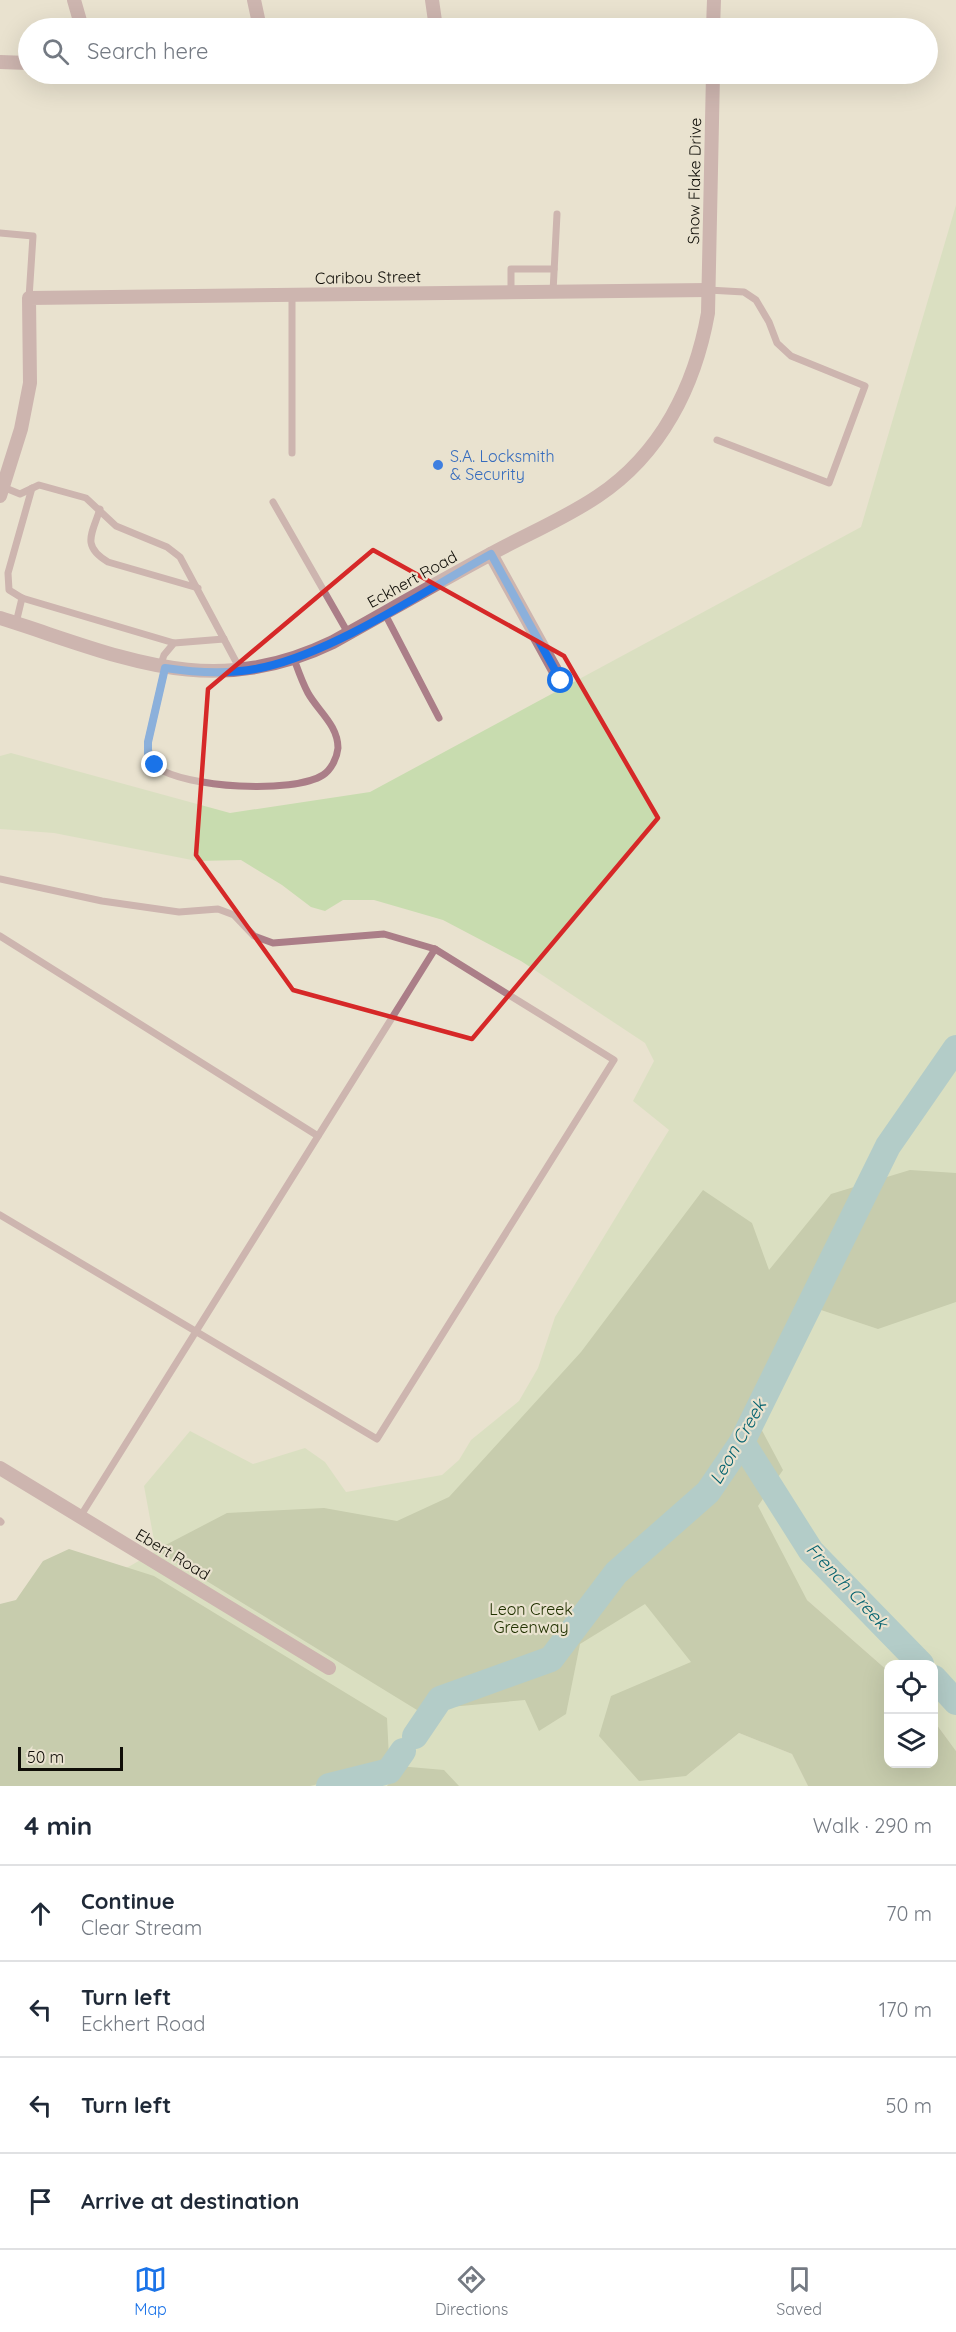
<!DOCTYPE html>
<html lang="en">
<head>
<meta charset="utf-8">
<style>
  :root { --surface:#fff; --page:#f6f6f7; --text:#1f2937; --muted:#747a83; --line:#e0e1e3; --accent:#1a73e8 }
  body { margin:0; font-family:Quicksand,sans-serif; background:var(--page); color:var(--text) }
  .controls { position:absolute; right:18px; bottom:18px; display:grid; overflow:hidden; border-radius:12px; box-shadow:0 6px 24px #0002 }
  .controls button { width:54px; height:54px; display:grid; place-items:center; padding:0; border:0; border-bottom:2px solid var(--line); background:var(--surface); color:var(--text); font:30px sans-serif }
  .scale { position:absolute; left:18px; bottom:15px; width:105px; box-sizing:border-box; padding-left:6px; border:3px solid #0f0d07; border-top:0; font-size:16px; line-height:21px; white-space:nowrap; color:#0f0d07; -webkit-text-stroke:4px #e9e2cf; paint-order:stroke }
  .stop { position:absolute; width:18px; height:18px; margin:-14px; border:4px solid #1a73e8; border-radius:50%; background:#fff }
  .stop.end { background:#1a73e8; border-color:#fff; box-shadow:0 2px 6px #0008 }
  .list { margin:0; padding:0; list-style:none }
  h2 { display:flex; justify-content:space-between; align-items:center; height:78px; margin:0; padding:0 24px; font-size:26px }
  h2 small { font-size:20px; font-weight:400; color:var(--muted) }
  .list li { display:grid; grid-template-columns:39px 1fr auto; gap:18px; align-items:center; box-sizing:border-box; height:96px; padding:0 24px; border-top:2px solid var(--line) }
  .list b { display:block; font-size:22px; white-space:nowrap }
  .list p { margin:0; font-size:20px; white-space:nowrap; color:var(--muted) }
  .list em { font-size:20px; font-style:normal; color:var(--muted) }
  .icon { flex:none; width:33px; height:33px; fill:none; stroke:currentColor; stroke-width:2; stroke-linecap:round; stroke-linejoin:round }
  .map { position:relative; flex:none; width:956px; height:1786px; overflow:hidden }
  .search { position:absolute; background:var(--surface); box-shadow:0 6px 24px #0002; left:18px; right:18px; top:18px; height:66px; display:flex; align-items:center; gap:15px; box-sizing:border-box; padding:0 21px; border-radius:33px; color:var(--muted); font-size:22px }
  .sheet { height:462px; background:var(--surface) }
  nav { display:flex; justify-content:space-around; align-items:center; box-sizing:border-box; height:84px; border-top:2px solid var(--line); background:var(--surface); font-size:16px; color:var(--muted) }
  nav a { display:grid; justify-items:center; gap:3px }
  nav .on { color:var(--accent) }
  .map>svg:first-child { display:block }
  .green { fill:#c8dcaf }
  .forest { fill:#9db183 }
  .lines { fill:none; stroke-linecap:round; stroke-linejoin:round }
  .river { stroke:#72b2be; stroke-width:26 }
  .service { stroke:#ab7e88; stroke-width:7 }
  .minor { stroke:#ab7e88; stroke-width:14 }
  .route { stroke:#1a73e8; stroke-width:8 }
  .marked { fill:none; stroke:#d62828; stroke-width:4.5; stroke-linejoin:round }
  .shop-dot { fill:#3f7fe0; stroke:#e9e2cf; stroke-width:2 }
  .labels { text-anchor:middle; stroke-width:4.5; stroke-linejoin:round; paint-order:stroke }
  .street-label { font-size:16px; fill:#0f0d07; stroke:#e9e2cf }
  .shop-label { font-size:16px; fill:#366cbe; stroke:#e9e2cf; text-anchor:start }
  .park-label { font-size:16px; fill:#213200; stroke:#e9e2cf }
  .water-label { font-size:18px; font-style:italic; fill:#03626f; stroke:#e9e2cf }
</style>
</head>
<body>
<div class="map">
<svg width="956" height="1786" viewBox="0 0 956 1786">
  <rect width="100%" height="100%" fill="#e9e2cf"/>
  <polygon class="green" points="956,205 956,1751 934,1721 934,1664 888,1664 888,1671 807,1600 686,1776 739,1733 792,1754 808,1786 0,1786 0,1626 130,1566 156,1551 144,1486 190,1431 253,1464 305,1448 325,1462 346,1492 442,1475 459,1460 471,1440 519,1401 538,1368 555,1317 669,1130 633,1101 654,1061 645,1043 521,961 443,920 374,900 343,900 325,911 311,907 282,885 241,860 197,861 54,833 0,829 0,756 11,753 230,813 370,792 861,527"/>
  <g class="forest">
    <polygon points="910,1170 956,1173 956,1302 878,1329 818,1309 758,1423 783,1470 758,1506 807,1600 888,1671 888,1764 934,1764 934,1721 956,1751 956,1786 808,1786 792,1754 739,1733 686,1776 639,1781 599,1736 611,1696 691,1662 645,1604 580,1644 566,1714 539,1731 525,1700 417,1710 156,1550 227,1513 324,1508 397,1521 449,1497 581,1352 703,1190 752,1223 769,1270 831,1194"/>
    <polygon points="69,1549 154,1576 387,1718 389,1758 398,1766 444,1770 459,1786 387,1786 392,1779 387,1767 310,1786 0,1786 0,1604 16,1600 43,1561"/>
  </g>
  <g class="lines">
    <g class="river">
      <polyline points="742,1442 811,1551 921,1664"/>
      <polyline points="934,1678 956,1702"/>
      <polyline points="415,1736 440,1699 551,1659 616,1573 708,1492 742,1442 888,1146 956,1048"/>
      <polyline points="329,1786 389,1771 403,1751"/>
    </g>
    <g class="service">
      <polyline points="0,233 33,236 29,298"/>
      <polyline points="708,290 744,292 756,300 769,322 777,343 791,356 865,386 829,483 717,440"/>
      <polyline points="511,292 511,269 554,269"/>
      <polyline points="553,292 557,214"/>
      <polyline points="292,295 292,453"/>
      <polyline points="3,487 20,494 39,485 86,498 116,526 167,547 180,557 241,671"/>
      <polyline points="32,488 8,573 9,590 22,598 174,643"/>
      <polyline points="273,502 348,633"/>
      <path d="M 100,509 C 92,534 81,546 108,562 L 198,588"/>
      <polyline points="385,614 439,718"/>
      <polyline points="16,623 22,598"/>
      <polyline points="160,667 164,655 174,643 224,639"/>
      <path d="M 165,668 L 148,742 C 148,752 150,760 157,767 C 184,788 294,794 323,775 C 331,770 337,758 338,748 C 338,725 318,711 308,693 C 302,682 298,670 294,659"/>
      <polyline points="0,879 102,901 179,912 218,909 234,915 254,936 273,943 384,934 435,949 614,1060 377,1439 0,1215"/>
      <polyline points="0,936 318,1136"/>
      <polyline points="80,1517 435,949"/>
      <polyline points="0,1521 1,1522"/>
    </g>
    <g class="minor">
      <polyline points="74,0 82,28"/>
      <polyline points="254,0 260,28"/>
      <polyline points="432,0 436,28"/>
      <polyline points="713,28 714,0"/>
      <polyline points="0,62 28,63"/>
      <polyline points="0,496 21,429 30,383 29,298 708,290"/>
      <polyline points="491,554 561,681"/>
      <path d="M 0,618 C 121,656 209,702 333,642 C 385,613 437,583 489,555 C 525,535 564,519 598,496 C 661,454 695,386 708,313 L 713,74"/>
      <polyline points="0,1468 329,1668"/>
    </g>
  </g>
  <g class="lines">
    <path class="route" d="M 155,765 L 148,754 L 148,742 L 165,668 C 198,673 232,675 265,667 C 338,650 424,591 491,554 L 561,681"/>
  </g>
  <path d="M0 0H956V1786H0ZM 373,550 L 564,656 L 658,818 L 472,1039 L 293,990 L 196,855 L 208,689 Z" fill="#e9e2cf" fill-opacity=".55" fill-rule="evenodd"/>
  <path class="marked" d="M 373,550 L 564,656 L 658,818 L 472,1039 L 293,990 L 196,855 L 208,689 Z"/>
  <circle class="shop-dot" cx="438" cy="465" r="6"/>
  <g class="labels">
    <g class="street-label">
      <text transform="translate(694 181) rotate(-89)" y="6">Snow Flake Drive</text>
      <text transform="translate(368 277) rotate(-1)" y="6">Caribou Street</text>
      <text transform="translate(412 579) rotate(-29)" y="6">Eckhert Road</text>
      <text transform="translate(173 1554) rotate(31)" y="6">Ebert Road</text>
    </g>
    <g class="shop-label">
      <text x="450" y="462">S.A. Locksmith<tspan x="450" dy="18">&amp; Security</tspan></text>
    </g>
    <g class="park-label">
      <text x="531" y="1615">Leon Creek<tspan x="531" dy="18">Greenway</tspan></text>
    </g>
    <g class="water-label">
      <text transform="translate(738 1442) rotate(-60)" y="6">Leon Creek</text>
      <text transform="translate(847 1586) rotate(47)" y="6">French Creek</text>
    </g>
  </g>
</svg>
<div class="controls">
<button><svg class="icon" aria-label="locate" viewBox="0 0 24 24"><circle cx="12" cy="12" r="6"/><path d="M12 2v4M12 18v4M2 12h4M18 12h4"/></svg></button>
<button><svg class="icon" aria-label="layers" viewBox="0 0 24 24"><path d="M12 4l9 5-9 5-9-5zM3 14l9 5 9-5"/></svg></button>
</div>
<div class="scale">50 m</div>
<div class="stop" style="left:561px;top:681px"></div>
<div class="stop end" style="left:155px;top:765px"></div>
<div class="search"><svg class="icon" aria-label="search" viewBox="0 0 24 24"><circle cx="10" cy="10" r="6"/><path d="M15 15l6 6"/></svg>Search here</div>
</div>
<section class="sheet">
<h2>4 min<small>Walk · 290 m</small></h2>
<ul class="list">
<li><svg class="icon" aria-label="ahead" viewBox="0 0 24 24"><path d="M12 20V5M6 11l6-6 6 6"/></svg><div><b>Continue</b><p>Clear Stream</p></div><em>70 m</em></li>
<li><svg class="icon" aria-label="left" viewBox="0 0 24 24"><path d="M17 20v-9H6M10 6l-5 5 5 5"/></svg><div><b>Turn left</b><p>Eckhert Road</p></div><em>170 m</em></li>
<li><svg class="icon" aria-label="left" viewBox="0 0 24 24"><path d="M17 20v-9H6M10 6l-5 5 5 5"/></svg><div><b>Turn left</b></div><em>50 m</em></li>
<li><svg class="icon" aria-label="arrive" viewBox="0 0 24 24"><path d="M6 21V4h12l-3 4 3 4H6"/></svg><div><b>Arrive at destination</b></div></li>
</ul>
</section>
<nav>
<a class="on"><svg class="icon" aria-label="map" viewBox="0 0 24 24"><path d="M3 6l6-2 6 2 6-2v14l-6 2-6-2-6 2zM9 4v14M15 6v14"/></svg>Map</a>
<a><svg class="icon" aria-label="directions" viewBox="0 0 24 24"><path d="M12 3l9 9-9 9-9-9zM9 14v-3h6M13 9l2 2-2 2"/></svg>Directions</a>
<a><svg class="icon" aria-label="saved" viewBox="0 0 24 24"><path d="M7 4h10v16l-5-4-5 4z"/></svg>Saved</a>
</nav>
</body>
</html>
